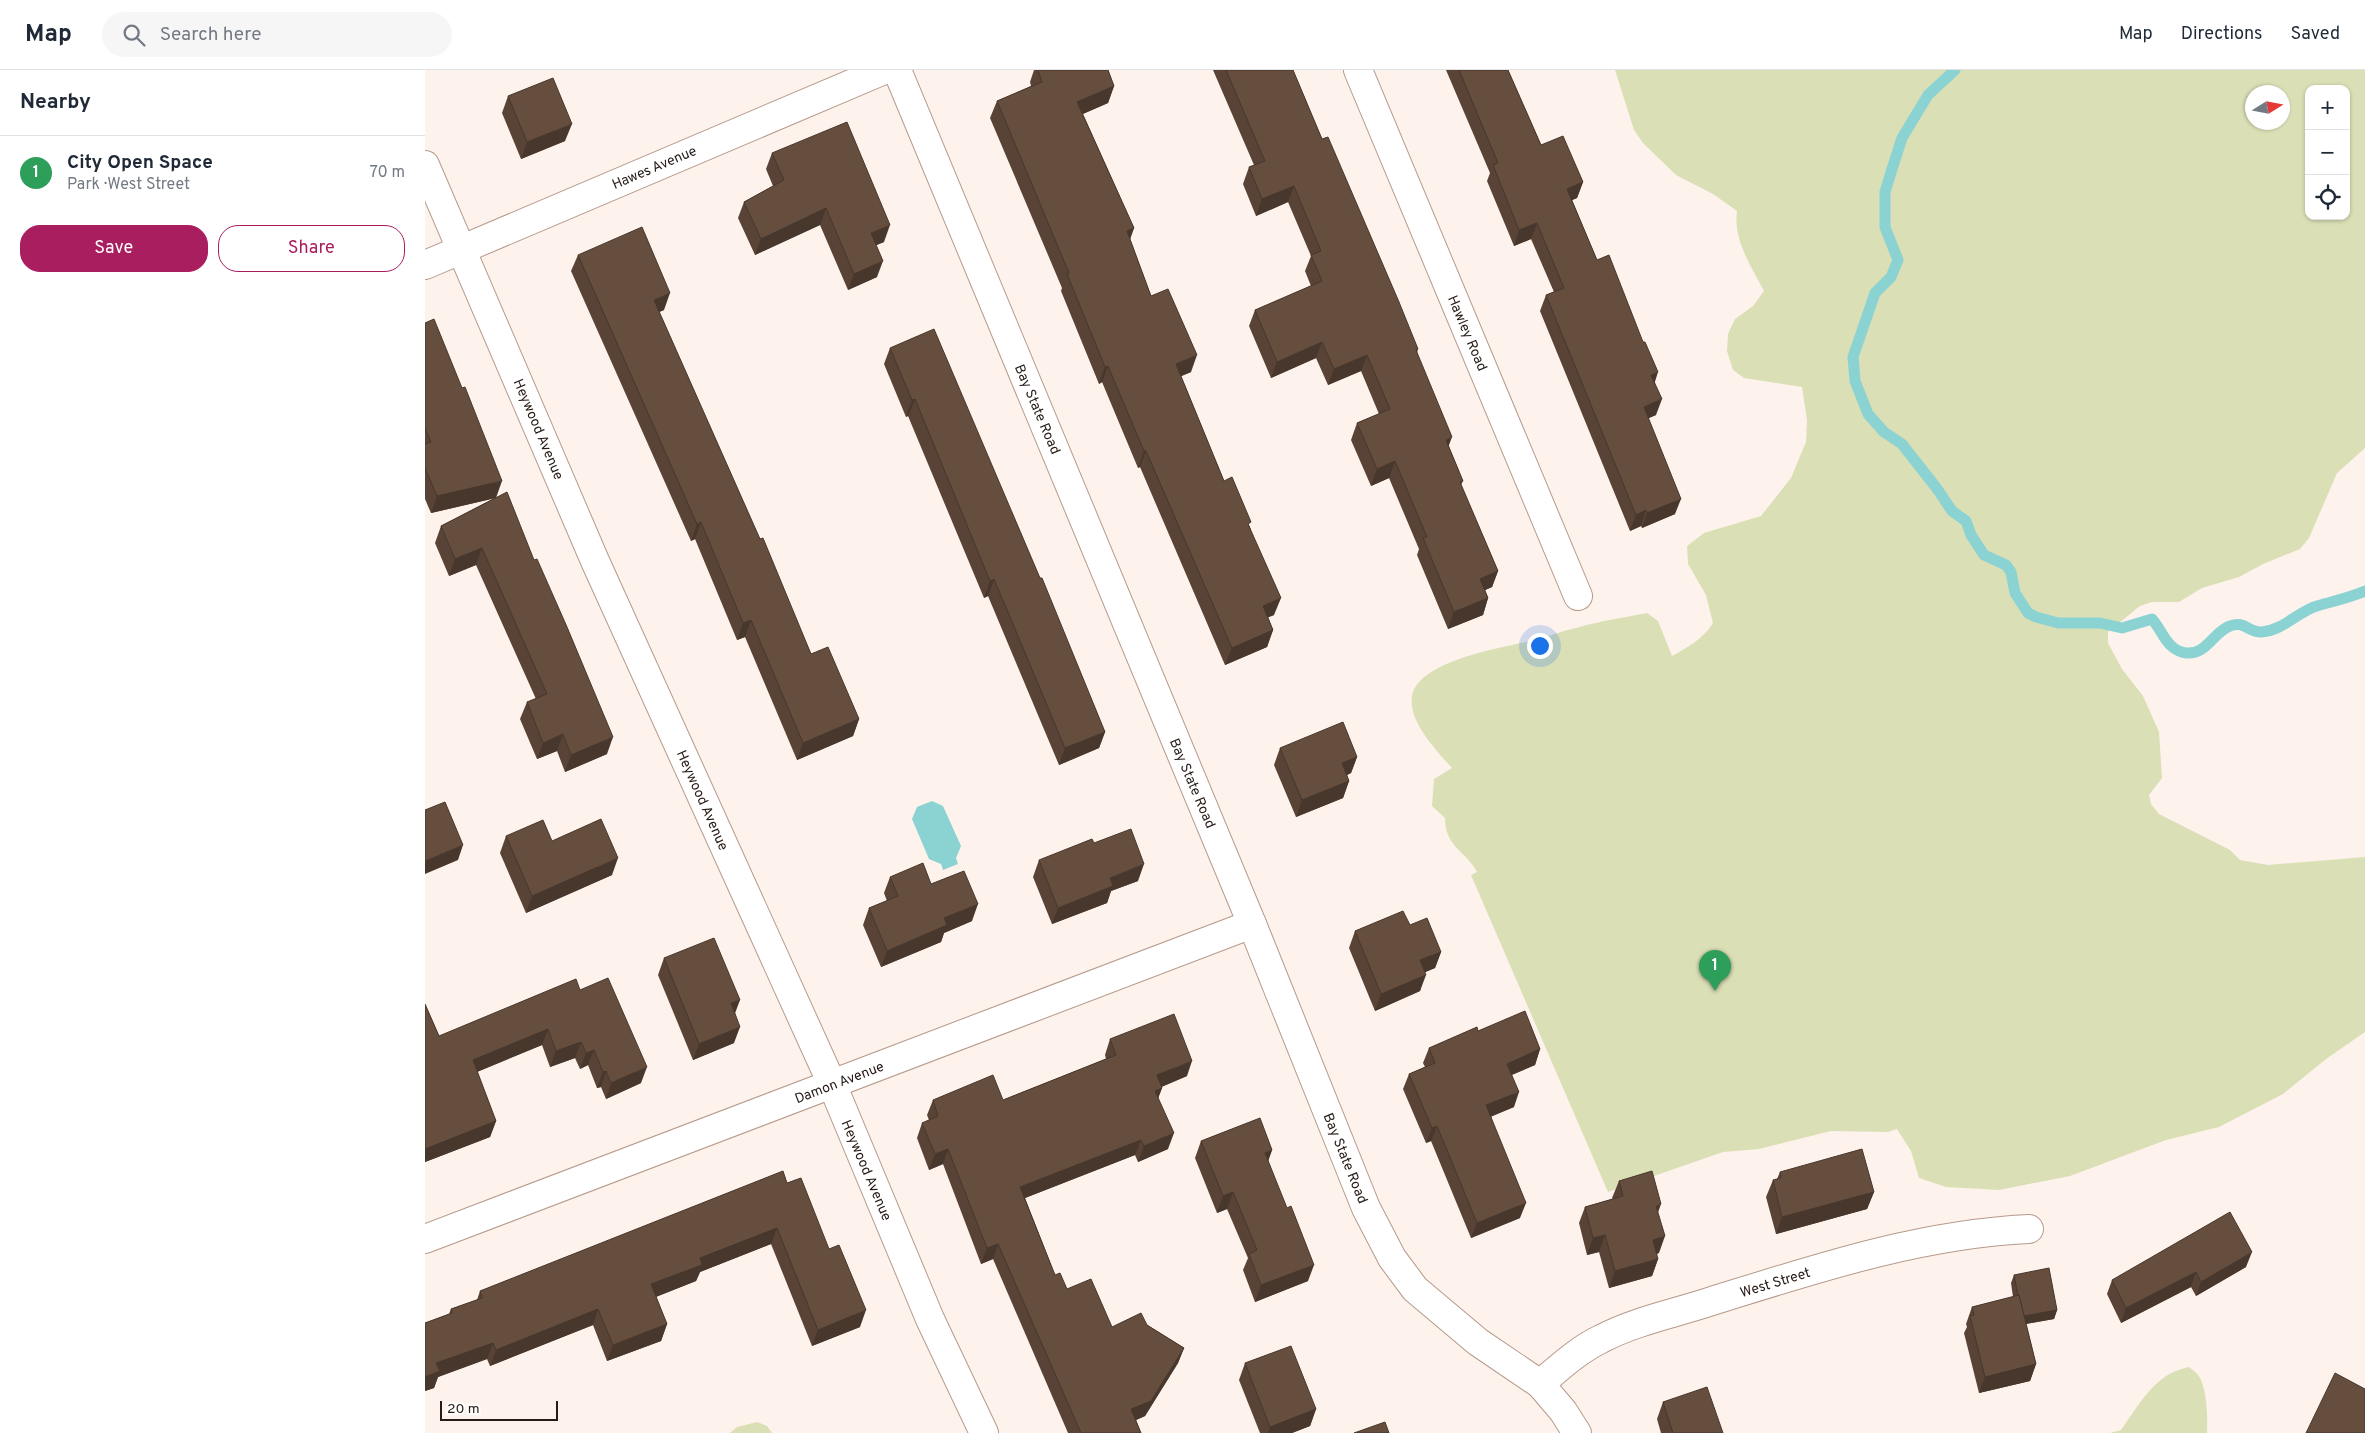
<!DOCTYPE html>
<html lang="en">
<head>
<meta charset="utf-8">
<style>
  :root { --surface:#fff; --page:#f6f6f7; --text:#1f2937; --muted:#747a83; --line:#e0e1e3; --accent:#a91e5f }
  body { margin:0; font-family:Overpass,sans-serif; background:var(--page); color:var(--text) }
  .controls { position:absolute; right:15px; top:15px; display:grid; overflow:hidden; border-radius:10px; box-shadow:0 1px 4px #0004 }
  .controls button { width:45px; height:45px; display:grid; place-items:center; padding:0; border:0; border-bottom:1px solid var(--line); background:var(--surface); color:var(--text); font:25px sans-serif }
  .compass { position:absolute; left:1820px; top:15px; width:45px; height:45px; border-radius:50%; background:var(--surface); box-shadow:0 1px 4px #0004; rotate:79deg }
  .scale { position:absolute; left:15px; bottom:12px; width:118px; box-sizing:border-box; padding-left:5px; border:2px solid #261b16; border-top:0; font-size:14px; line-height:18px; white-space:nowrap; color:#261b16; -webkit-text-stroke:4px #fff; paint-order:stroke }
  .you { position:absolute; left:1114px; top:575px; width:18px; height:18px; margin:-12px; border:4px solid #fff; border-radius:50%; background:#1a73e8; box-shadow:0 0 0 8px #1a73e833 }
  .badge { display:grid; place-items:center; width:32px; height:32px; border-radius:50%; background:var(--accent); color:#fff; font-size:16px; font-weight:700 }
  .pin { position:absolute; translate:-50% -41px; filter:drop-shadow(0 1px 2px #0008) }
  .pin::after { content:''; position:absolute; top:26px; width:18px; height:15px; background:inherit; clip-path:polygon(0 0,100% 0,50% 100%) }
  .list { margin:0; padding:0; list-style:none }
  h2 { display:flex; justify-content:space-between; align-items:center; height:65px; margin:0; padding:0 20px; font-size:21px }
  h2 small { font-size:16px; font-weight:400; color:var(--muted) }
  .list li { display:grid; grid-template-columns:32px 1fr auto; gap:15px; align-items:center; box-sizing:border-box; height:75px; padding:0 20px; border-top:1px solid var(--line) }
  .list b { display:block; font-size:19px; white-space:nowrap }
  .list p { margin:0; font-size:16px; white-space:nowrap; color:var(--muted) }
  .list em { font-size:16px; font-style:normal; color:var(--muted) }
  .actions { display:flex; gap:10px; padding:15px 20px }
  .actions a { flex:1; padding:11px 0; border:1px solid var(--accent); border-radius:20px; text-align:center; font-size:18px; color:var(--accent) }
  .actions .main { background:var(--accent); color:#fff }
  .icon { flex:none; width:28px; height:28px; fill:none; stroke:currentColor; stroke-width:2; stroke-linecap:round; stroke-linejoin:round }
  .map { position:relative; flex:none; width:1940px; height:1363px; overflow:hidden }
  header { display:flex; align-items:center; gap:30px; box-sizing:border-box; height:70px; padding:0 25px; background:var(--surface); border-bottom:1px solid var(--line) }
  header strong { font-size:24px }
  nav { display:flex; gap:28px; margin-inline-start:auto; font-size:18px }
  .search { width:350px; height:45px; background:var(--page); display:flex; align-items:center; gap:12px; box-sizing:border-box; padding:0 18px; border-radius:28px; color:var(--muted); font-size:19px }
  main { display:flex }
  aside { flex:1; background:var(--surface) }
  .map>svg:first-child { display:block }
  .green { fill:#dadfb6; fill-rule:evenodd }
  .water { fill:#8bd2d3 }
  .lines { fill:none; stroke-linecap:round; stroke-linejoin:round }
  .stream { stroke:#8bd2d3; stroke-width:11 }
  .minor-casing { stroke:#b69a8b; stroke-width:30 }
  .minor { stroke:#fff; stroke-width:28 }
  .wall { fill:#584336 }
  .shaded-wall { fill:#47372c }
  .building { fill:#664e3f; stroke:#47372c }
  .labels { text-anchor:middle; stroke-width:5; stroke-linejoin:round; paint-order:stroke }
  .street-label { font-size:14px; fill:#261b16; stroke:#fff }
</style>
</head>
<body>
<header>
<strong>Map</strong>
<div class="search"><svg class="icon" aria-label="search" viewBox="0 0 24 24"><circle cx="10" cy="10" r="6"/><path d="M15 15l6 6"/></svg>Search here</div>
<nav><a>Map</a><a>Directions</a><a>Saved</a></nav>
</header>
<main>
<aside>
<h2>Nearby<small></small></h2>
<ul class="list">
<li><span class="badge" style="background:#2e9e5b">1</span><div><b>City Open Space</b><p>Park · West Street</p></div><em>70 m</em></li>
</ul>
<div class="actions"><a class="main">Save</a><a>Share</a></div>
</aside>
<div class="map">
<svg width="1940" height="1363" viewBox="0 0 1940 1363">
  <rect width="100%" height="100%" fill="#fef2ec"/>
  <g class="green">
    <path d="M 1190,0 L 1940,0 L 1940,378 L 1912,403 L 1884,468 L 1875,479 L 1838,494 L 1814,507 L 1777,518 L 1754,532 L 1727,532 L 1715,536 L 1683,562 L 1683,573 L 1697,599 L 1718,626 L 1734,662 L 1737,708 L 1724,725 L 1726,734 L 1734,744 L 1805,780 L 1815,790 L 1843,795 L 1940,787 L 1940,962 L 1901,989 L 1858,1024 L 1794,1057 L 1741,1070 L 1645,1106 L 1574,1120 L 1521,1117 L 1494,1108 L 1486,1081 L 1472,1059 L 1463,1062 L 1406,1061 L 1334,1079 L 1298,1082 L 1183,1122 L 1046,805 L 1052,802 C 1040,780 1020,777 1020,748 L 1007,736 L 1009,709 L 1027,698 C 1012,681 983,651 987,627 C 992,590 1081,577 1110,570 C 1124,566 1137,561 1151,558 C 1174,551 1198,548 1222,543 L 1233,551 L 1247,586 C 1262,578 1279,568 1288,553 L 1281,525 L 1263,494 L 1262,476 L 1279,463 L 1336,446 L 1366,408 L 1381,372 L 1382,350 L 1377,317 L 1319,308 L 1308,300 L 1302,281 L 1303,264 L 1310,249 L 1328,236 L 1339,221 C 1326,196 1308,170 1312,141 L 1288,124 L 1251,105 L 1218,73 L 1209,60 ZM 1884,19 L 1921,19 L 1921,146 L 1884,146 ZM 1828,22 L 1858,22 L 1858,52 L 1828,52 Z"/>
    <path d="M 1764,1297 C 1767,1300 1771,1302 1773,1305 C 1782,1316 1783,1349 1782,1363 L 1685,1363 L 1696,1360 C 1714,1335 1730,1303 1764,1297 Z"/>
    <polygon points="332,1352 342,1356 347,1363 305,1363 312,1357"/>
  </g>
  <polygon class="water" points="507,731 518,736 536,776 531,788 533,794 518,800 516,794 504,789 487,749 492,737"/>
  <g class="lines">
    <path class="stream" d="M 1530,0 L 1503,25 L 1477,68 L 1467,99 L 1460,122 L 1460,157 L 1473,190 L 1466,207 L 1450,223 L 1428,287 L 1430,311 L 1443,344 L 1459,362 L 1477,374 L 1513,420 L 1527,441 L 1541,451 L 1546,465 L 1559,485 L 1581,495 L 1586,502 L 1590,523 L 1603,543 L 1611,547 L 1633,553 L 1675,553 L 1697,558 L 1727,549 C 1738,561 1741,580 1761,583 C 1782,585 1788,562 1805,556 C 1819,550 1824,563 1837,562 C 1859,560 1872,542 1892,536 C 1908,531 1924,528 1940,521"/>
    <defs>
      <g id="minor">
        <polyline points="472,0 827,854 941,1138 967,1188 990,1219 1053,1272 1115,1314 1138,1341 1152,1363"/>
        <polyline points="933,0 1153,526"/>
        <polyline points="0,95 170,491 407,1014 505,1249 559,1363"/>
        <polyline points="0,195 459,0"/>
        <polyline points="0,1169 827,854"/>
        <path d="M 1115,1314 C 1134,1298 1153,1280 1176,1269 C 1210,1251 1251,1243 1287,1231 C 1390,1199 1495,1164 1604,1159"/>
      </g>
    </defs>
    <use href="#minor" class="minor-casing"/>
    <use href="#minor" class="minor"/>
  </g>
  <g class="wall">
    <polygon points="609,0 683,0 689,16 683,33 658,44 709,158 705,169 726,226 766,302 756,306 799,411 825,457 849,545 843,547 848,560 842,577 800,595 715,397 713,398 677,312 674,314 636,221 637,218 565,48 572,31 606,16 605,12"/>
    <polygon points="788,0 868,0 897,69 993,279 992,283 1024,377 1038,411 1036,415 1073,501 1067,517 1060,520 1063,528 1058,545 1023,559 992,485 994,479 964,408 946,416 926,370 932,353 954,344 936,301 903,315 891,288 846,308 824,256 830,240 886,216 880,201 886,186 863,132 831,146 818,114 824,97 829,95"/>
    <polygon points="1021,0 1083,0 1116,75 1158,112 1152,128 1147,130 1172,190 1230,312 1231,345 1223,348 1250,444 1217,458 1216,456 1205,461 1115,241 1121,225 1129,222 1106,169 1089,176 1062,111 1065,103"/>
    <polygon points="83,26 140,71 96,89 77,43"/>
    <polygon points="347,83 459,172 451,175 452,207 423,220 395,155 330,185 313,148 319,132 348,116 341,99"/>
    <polygon points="153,185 239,240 234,242 386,584 434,649 428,666 372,690 320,567 312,570 270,469 266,471 146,201"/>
    <polygon points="0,253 71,428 182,684 140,702 132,681 112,689 95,649 102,632 111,629 51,495 24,506 10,473 16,456 70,428 6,443 0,429"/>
    <polygon points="465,278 615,508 680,662 674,678 634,695 563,526 559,528 483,346 481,347 459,294"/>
    <polygon points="855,678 932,687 926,703 922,705 924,711 918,728 871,747 849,695"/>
    <polygon points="81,766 127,771 187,805 101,843 75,783"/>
    <polygon points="614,790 713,811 686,821 682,833 627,854 608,807"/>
    <polygon points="465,807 506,814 547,851 519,863 516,872 456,897 438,855 444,838 462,831 459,823"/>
    <polygon points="985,855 1016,882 1010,898 1000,902 995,921 950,941 924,878 930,861"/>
    <polygon points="239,888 310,943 309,973 268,990 233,905"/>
    <polygon points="155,920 216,1013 181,1029 176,1017 172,1018 163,995 155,999 150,988 125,997 117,975 52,1002 71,1051 65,1067 0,1092 0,934 14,966"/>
    <polygon points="1053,961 1115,979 1110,995 1087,1005 1089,1037 1066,1046 1095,1148 1046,1168 1006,1071 1001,1073 978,1019 984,1004 1000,997 998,993 1004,978"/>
    <polygon points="685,969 762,1006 736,1017 737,1018 733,1028 743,1079 713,1092 710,1085 600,1128 630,1205 642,1219 687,1257 722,1255 759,1278 753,1293 720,1346 711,1350 716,1363 643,1363 568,1189 556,1194 518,1094 504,1100 492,1068 497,1053 504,1050 502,1045 508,1030 578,1030 681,989 680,985"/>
    <polygon points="776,1071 847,1080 843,1091 883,1211 830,1232 818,1200 823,1188 802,1139 792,1143 770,1088"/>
    <polygon points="1355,1102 1449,1122 1442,1139 1351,1164 1341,1127 1348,1110 1352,1109"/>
    <polygon points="1194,1111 1233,1143 1234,1183 1231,1184 1233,1189 1227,1206 1184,1218 1174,1182 1162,1185 1154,1153 1160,1137 1188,1129 1187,1128"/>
    <polygon points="362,1113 435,1257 387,1276 346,1174 275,1202 271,1211 231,1227 242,1254 236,1271 182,1291 168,1255 65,1296 62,1289 13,1307 9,1318 0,1321 0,1253 24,1244 26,1239 52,1230 55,1221"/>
    <polygon points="1821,1197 1771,1226 1766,1217 1696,1253 1682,1224 1687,1210"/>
    <polygon points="1589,1205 1632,1240 1629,1249 1601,1254 1611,1294 1605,1311 1554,1323 1539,1263 1542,1257 1541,1254 1547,1237 1588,1227 1586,1213"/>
    <polygon points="820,1293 891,1339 885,1356 867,1363 835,1363 814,1310"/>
    <polygon points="1238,1332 1298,1363 1236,1363 1232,1349"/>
  </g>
  <g class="shaded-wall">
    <polygon points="689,16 683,33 646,49 652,32"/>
    <polygon points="147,54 140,71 96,89 102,72"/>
    <polygon points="1158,112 1152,128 1136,135 1142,119"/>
    <polygon points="869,116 863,132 831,146 837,129"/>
    <polygon points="401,138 395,155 330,185 336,169"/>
    <polygon points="1112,153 1106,169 1089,176 1094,160"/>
    <polygon points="465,155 459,172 440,180 446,163"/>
    <polygon points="709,158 703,175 702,161"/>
    <polygon points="458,191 452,207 423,220 429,204"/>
    <polygon points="245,223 239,240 222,247 229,230"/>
    <polygon points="897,272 891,288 846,308 852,292"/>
    <polygon points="772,285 766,302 745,311 751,294"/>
    <polygon points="942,285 936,301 903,315 909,299"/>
    <polygon points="683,296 677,312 674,314 680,297"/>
    <polygon points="1233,302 1228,318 1226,305"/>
    <polygon points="490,329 483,346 481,347 487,330"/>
    <polygon points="1237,329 1231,345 1213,353 1219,337"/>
    <polygon points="1027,367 1021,383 1021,370"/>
    <polygon points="719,381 721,381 715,397 713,398"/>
    <polygon points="970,391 964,408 946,416 952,399"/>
    <polygon points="77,411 71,428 6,443 12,426"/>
    <polygon points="1256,429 1250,444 1217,458 1222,443"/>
    <polygon points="1221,440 1216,456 1205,461 1211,445"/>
    <polygon points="276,452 270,469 266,471 272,454"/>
    <polygon points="57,478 51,495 24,506 30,489"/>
    <polygon points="1073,501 1067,517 1049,525 1055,509"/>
    <polygon points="569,509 563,526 559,528 565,511"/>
    <polygon points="856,528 849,545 832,552 838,536"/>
    <polygon points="1063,528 1058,545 1023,559 1029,542"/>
    <polygon points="326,550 320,567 312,570 318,553"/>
    <polygon points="848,560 842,577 800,595 807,578"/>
    <polygon points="434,649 428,666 372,690 378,673"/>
    <polygon points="680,662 674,678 634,695 640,678"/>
    <polygon points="138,664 132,681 112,689 118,673"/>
    <polygon points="188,667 182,684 140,702 146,685"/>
    <polygon points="932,687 926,703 911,710 917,693"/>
    <polygon points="924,711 918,728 871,747 877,730"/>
    <polygon points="38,775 33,790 0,804 0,791"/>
    <polygon points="193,788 187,805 101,843 107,826"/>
    <polygon points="719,794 713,811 686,821 682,833 627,854 633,838 685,808"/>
    <polygon points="553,834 547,851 519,863 516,872 456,897 462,881 519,848"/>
    <polygon points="1016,882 1010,898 989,907 995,890"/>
    <polygon points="1001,905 995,921 950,941 956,924"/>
    <polygon points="315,930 309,946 306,933"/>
    <polygon points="315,957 309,973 268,990 274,974"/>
    <polygon points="123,959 117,975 42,1006 48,990"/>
    <polygon points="156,972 150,988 125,997 131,981"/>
    <polygon points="1115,979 1110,995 1076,1009 1082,994"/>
    <polygon points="169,980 163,995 155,999 161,983"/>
    <polygon points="767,991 762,1006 727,1021 732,1005"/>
    <polygon points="222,997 216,1013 181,1029 186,1013"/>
    <polygon points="181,1001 176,1017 172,1018 178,1002"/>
    <polygon points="737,1018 731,1034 730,1021"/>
    <polygon points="1094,1022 1089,1037 1056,1051 1061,1035"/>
    <polygon points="71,1051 65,1067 0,1092 0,1079"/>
    <polygon points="1012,1056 1006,1071 1001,1073 1007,1058"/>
    <polygon points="749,1063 743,1079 713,1092 719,1076"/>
    <polygon points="716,1070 710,1085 590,1132 595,1117"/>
    <polygon points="523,1079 518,1094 504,1100 510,1084"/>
    <polygon points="847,1080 841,1097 840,1083"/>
    <polygon points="808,1122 802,1139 792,1143 798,1126"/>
    <polygon points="1449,1122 1442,1139 1351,1164 1357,1147"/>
    <polygon points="1101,1133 1095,1148 1046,1168 1052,1153"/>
    <polygon points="1236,1134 1230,1151 1231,1136"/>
    <polygon points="352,1158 346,1174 275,1202 271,1211 220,1231 226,1214 275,1188"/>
    <polygon points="1180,1165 1174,1182 1162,1185 1168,1168"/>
    <polygon points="1240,1166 1234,1183 1222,1187 1228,1170"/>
    <polygon points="573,1174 568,1189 556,1194 562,1178"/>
    <polygon points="1827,1182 1821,1197 1771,1226 1776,1212"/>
    <polygon points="1233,1189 1227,1206 1184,1218 1190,1201"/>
    <polygon points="889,1195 883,1211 830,1232 836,1215"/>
    <polygon points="1771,1202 1766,1217 1696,1253 1701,1238"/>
    <polygon points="173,1239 168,1255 65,1296 71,1280"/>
    <polygon points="441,1240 435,1257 387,1276 393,1260"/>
    <polygon points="1632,1240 1629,1249 1594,1255 1597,1247"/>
    <polygon points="242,1254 236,1271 182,1291 188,1275"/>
    <polygon points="68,1273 62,1289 13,1307 9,1318 0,1321 0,1307 11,1293"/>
    <polygon points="759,1278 753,1293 720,1346 700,1355 706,1339"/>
    <polygon points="1611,1294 1605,1311 1554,1323 1560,1307"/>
    <polygon points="891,1339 885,1356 867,1363 843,1363 845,1357"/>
  </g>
  <g class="building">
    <polygon points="613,0 683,0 689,16 652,32 709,158 702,161 726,226 743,219 772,285 751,294 799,411 807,407 826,452 823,454 856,528 838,536 848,560 807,578 721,381 719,381 683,296 680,297 642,204 644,203 572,31 617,12"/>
    <polygon points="801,0 868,0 897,69 903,67 974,232 993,279 991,280 1027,367 1021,370 1038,411 1035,412 1073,501 1055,509 1063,528 1029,542 998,468 1002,467 970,391 952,399 932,353 965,339 942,285 909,299 897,272 852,292 830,240 897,211 886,185 896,181 869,116 837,129 824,97 840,91"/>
    <polygon points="1034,0 1083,0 1116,75 1138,66 1158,112 1142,119 1172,190 1184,185 1218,272 1220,272 1233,302 1226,305 1237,329 1219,337 1256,429 1222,443 1221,440 1211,445 1121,225 1139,218 1112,153 1094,160 1068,95 1073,93"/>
    <polygon points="128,8 147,54 102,72 83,26"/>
    <polygon points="422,52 465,155 446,163 458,191 429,204 401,138 336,169 319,132 359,110 347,83"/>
    <polygon points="217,157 245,223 229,230 335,469 338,468 386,584 403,577 434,649 378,673 326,550 318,553 276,452 272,454 153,185"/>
    <polygon points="9,249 37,318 40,317 77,411 12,426 0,398 0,374 6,372 0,358 0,253"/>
    <polygon points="509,259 615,508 617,508 680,662 640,678 569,509 565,511 490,329 487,330 465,278"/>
    <polygon points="82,422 109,490 112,489 142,557 188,667 146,685 138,664 118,673 102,632 122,624 57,478 30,489 16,456"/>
    <polygon points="918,652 932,687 917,693 924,711 877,730 855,678"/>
    <polygon points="20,732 38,775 0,791 0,740"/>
    <polygon points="176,749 193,788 107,826 81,766 118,750 127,771"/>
    <polygon points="706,759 719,794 685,808 688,816 633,838 614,790 667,769 669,773"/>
    <polygon points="498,793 506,814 539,801 553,834 519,848 522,855 462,881 444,838 473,826 465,807"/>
    <polygon points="978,841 985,855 1002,848 1016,882 995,890 1001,905 956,924 930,861"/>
    <polygon points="289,868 315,930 306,933 315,957 274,974 239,888"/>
    <polygon points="183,908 222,997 186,1013 181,1001 178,1002 169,980 161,983 156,972 131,981 123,959 48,990 71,1051 0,1079 0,934 14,966 151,909 155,920"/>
    <polygon points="1100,941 1115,979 1082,994 1094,1022 1061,1035 1101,1133 1052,1153 1012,1056 1007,1058 984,1004 1010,993 1004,978 1052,957 1053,961"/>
    <polygon points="749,944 767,991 732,1005 737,1018 730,1021 749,1063 719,1076 716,1070 595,1117 630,1205 635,1203 642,1219 666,1209 687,1257 716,1243 722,1255 759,1278 726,1331 706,1339 716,1363 656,1363 573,1174 562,1178 523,1079 510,1084 497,1053 513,1046 508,1030 568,1005 578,1030 691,985 685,969"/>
    <polygon points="835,1048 847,1080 840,1083 862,1138 866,1136 889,1195 836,1215 824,1184 832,1180 808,1122 798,1126 776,1071"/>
    <polygon points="1437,1079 1449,1122 1357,1147 1348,1110 1356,1108 1355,1102"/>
    <polygon points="358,1101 362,1113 376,1108 404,1179 414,1175 441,1240 393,1260 352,1158 275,1188 277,1195 226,1214 242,1254 188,1275 173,1239 71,1280 68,1273 11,1293 15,1301 0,1307 0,1253 27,1243 26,1239 57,1228 55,1221"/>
    <polygon points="1227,1101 1236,1134 1231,1136 1240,1166 1228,1170 1233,1189 1190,1201 1180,1165 1168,1168 1160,1137 1198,1126 1194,1111"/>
    <polygon points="1805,1142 1827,1182 1776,1212 1771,1202 1701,1238 1687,1210"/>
    <polygon points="1624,1198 1632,1240 1599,1246 1594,1225 1593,1225 1589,1205"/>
    <polygon points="1594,1225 1611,1294 1560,1307 1545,1246 1549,1245 1547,1237"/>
    <polygon points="866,1276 891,1339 845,1357 820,1293"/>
    <polygon points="1910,1303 1940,1319 1940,1363 1881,1363"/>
    <polygon points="1282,1317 1298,1363 1248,1363 1238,1332"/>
    <polygon points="960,1352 964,1363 929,1363"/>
  </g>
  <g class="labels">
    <g class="street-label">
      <text transform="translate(229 97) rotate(-23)" y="5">Hawes Avenue</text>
      <text transform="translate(1043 263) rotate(67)" y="5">Hawley Road</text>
      <text transform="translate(613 339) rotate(67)" y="5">Bay State Road</text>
      <text transform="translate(114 359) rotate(67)" y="5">Heywood Avenue</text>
      <text transform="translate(768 713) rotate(67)" y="5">Bay State Road</text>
      <text transform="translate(278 730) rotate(66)" y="5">Heywood Avenue</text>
      <text transform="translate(414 1012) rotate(-21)" y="5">Damon Avenue</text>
      <text transform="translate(921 1088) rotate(68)" y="5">Bay State Road</text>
      <text transform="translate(442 1100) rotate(67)" y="5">Heywood Avenue</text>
      <text transform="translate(1350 1212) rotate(-17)" y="5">West Street</text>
    </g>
  </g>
</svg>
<div class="controls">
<button>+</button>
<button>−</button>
<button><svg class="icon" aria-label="locate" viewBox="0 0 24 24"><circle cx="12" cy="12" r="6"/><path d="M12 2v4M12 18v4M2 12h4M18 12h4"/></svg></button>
</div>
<svg class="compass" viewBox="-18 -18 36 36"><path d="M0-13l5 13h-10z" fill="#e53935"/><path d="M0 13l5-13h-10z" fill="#747a83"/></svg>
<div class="scale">20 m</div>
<div class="you"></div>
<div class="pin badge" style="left:1290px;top:921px;background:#2e9e5b">1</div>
</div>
</main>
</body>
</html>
